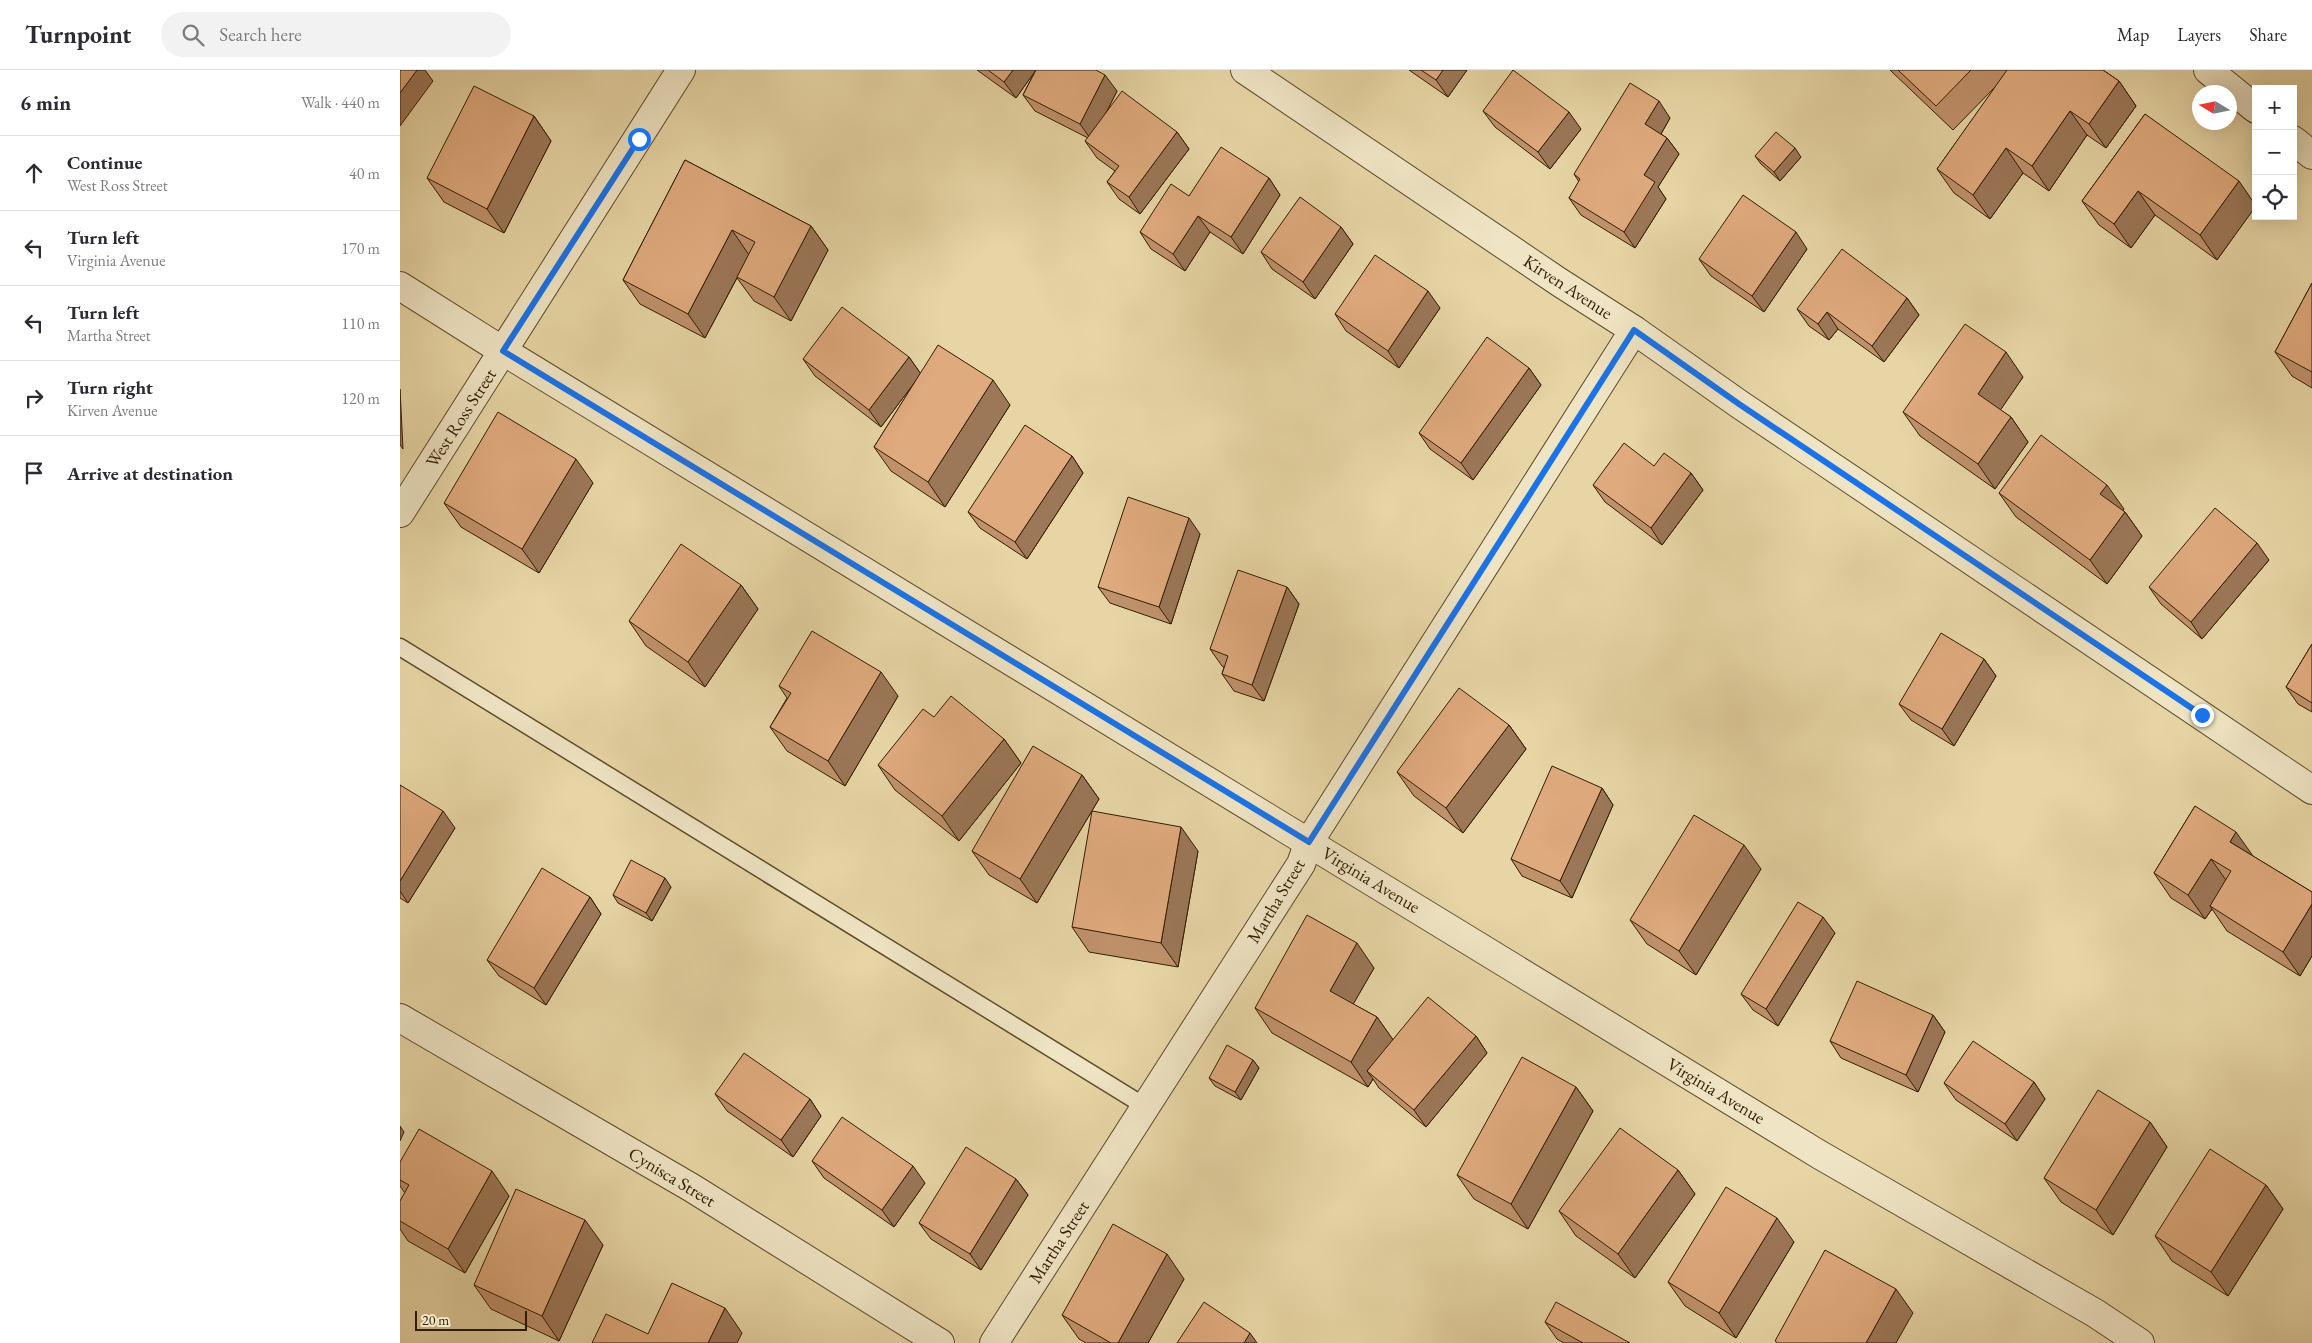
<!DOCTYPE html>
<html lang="en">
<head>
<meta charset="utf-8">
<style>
  :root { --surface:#fff; --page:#f2f2f3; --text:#2b2b33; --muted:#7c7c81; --line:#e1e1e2 }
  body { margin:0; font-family:"EB Garamond",serif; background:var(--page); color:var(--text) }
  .controls { position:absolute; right:15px; top:15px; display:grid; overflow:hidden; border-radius:0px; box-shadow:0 5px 20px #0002 }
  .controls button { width:45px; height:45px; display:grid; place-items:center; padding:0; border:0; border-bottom:1px solid var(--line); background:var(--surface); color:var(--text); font:25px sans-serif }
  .compass { position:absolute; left:1792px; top:15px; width:45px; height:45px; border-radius:50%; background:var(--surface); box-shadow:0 5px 20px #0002; rotate:280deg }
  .scale { position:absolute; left:15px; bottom:12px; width:112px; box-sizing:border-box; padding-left:5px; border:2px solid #321d01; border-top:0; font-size:14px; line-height:18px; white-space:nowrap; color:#321d01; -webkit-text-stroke:4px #efe4c4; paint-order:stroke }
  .stop { position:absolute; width:15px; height:15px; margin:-11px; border:4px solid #1a73e8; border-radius:50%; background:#fff }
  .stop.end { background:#1a73e8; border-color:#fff; box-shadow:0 1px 5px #0008 }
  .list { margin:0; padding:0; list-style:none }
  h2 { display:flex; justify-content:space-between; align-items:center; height:65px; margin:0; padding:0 20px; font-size:21px }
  h2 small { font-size:16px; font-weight:400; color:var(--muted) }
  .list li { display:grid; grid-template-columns:32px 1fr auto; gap:15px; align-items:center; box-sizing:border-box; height:75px; padding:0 20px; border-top:1px solid var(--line) }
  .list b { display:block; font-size:19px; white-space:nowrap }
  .list p { margin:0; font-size:16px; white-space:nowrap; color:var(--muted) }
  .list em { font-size:16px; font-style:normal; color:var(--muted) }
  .icon { flex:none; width:28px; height:28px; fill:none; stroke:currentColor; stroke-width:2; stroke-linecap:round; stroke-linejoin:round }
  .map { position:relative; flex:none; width:1912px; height:1273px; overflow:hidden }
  header { display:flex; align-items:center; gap:30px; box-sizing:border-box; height:70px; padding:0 25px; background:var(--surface); border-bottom:1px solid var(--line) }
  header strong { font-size:24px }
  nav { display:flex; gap:28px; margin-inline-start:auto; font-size:18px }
  .search { width:350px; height:45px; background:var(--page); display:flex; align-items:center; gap:12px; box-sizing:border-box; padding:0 18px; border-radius:28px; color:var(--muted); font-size:19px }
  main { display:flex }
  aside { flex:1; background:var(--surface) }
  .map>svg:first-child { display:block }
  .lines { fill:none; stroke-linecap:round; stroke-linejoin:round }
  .service-casing { stroke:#5f4b2a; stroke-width:19 }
  .minor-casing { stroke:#5f4b2a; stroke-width:30 }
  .tertiary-casing { stroke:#5f4b2a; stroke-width:30 }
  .service { stroke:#efe4c4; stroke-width:16 }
  .minor { stroke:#efe4c4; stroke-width:28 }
  .tertiary { stroke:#efe4c4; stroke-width:28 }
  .wall { fill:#c0926c; stroke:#321d01 }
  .shaded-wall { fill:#9c7758; stroke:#321d01 }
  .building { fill:#dfaa7d; stroke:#321d01 }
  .route { stroke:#1a73e8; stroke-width:6 }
  .labels { text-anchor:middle; stroke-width:4; stroke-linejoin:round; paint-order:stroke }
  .street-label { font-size:18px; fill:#321d01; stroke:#efe4c4 }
</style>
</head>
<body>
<header>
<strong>Turnpoint</strong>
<div class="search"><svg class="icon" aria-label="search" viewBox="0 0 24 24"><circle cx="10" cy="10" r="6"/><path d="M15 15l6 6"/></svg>Search here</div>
<nav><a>Map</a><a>Layers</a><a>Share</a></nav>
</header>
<main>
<aside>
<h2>6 min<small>Walk · 440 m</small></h2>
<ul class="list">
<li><svg class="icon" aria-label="ahead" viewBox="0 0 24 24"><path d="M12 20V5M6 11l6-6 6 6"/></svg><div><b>Continue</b><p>West Ross Street</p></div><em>40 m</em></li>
<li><svg class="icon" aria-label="left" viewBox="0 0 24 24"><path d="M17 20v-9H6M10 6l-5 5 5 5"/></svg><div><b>Turn left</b><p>Virginia Avenue</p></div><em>170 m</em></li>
<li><svg class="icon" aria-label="left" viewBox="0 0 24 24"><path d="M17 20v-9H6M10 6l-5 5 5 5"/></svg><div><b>Turn left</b><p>Martha Street</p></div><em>110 m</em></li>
<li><svg class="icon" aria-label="right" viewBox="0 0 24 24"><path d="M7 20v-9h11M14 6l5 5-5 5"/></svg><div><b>Turn right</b><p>Kirven Avenue</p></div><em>120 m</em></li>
<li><svg class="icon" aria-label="arrive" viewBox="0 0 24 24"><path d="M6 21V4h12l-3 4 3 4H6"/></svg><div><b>Arrive at destination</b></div></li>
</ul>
</aside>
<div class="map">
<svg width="1912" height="1273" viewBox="0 0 1912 1273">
  <rect width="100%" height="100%" fill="#e7d5a5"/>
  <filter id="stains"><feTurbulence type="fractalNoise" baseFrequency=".004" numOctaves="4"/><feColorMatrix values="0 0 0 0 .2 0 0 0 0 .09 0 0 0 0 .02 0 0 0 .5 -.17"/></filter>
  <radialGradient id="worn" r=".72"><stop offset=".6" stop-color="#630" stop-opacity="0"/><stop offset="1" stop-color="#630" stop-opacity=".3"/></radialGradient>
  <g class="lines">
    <defs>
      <polyline id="service" points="0,577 746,1037"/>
      <g id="minor">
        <polyline points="845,0 1159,212 1234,260 1339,334 1912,720"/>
        <polyline points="1808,0 1856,39"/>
        <polyline points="1893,70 1912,85"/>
        <polyline points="0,216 103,281 1420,1085 1695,1243 1740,1273"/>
        <polyline points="0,948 292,1118 540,1273"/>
        <polyline points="594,1273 901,794 909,772 1234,260"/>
      </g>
      <polyline id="tertiary" points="0,443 281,0"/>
    </defs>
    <use href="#service" class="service-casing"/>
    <use href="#minor" class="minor-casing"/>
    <use href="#tertiary" class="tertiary-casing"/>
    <use href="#service" class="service"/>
    <use href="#minor" class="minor"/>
    <use href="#tertiary" class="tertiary"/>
  </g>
  <g class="wall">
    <polygon points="577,0 696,0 717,21 706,43 777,62 789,79 740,144 719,129 707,112 715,101 697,88 685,71 688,68 635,41 623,25 635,1 616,28"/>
    <polygon points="1009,0 1067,0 1048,27"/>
    <polygon points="1490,0 1703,0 1719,11 1736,36 1706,78 1687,65 1649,121 1623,103 1590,149 1554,123 1537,99 1597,15 1553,60"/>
    <polygon points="1083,41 1181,59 1150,99 1095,57"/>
    <polygon points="1745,44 1856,135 1817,190 1755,145 1731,178 1699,155 1682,131"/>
    <polygon points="134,46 151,71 104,163 44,132 27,108"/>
    <polygon points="1270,48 1261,64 1267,68 1279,84 1258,117 1266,129 1235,178 1181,145 1169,128 1179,112 1174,104"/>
    <polygon points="1355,86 1401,87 1380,111 1361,94"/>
    <polygon points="285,90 411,156 428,180 391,251 354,231 337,208 305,268 240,234 223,210"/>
    <polygon points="869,108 880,125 843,184 810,162 785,201 751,179 740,162 789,126"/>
    <polygon points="941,157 953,174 915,229 872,199 861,182"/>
    <polygon points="1407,179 1364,242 1311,206 1299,189"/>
    <polygon points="1912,213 1912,318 1892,306 1875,282"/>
    <polygon points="1507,228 1519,245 1484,292 1438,259 1429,270 1409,256 1397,239"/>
    <polygon points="1040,238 999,298 946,261 935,244"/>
    <polygon points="509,287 520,303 610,335 545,437 491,401 474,377 515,312 481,357 415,306 403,289"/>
    <polygon points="1129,298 1141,315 1073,410 1030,379 1019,363"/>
    <polygon points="1623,307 1600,340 1611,347 1628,372 1595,419 1520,366 1503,342"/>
    <polygon points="672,386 683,403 627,489 580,458 568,442"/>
    <polygon points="1254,396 1291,403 1303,420 1262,475 1205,432 1193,415"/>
    <polygon points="193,413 139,503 61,457 44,433"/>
    <polygon points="1599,423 1724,439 1723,440 1725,442 1742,466 1707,514 1616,447"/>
    <polygon points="800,464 771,554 710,533 698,517"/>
    <polygon points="1869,490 1802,569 1761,534 1749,517"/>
    <polygon points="341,515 358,539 305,617 246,576 229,551"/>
    <polygon points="887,517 899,534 864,631 834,621 822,604 824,597 822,596 810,579"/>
    <polygon points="1912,574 1912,642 1898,634 1886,617"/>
    <polygon points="1584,589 1596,606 1554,676 1511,650 1499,634"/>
    <polygon points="379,616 498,626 445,716 387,681 370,657 387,628"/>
    <polygon points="534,647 604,669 621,693 559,771 495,720 478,695"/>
    <polygon points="1109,655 1126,679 1063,763 1014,726 997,702"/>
    <polygon points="682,705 699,729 637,833 589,805 572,781"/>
    <polygon points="0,715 55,758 8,833 0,828"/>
    <polygon points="1202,718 1213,735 1172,828 1122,806 1111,789"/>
    <polygon points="1795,736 1853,786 1912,822 1912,886 1900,906 1827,861 1812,839 1805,849 1771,828 1754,803"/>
    <polygon points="798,781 778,897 689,882 672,857"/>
    <polygon points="1361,799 1296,905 1247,874 1230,850"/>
    <polygon points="271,817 252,851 218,833 213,825"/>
    <polygon points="190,827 201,844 146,935 99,906 87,890"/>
    <polygon points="1435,863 1378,956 1353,940 1341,924"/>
    <polygon points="974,898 953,934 977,947 993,970 1076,966 1087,983 1026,1057 979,1018 973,1009 968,1017 872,963 855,938"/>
    <polygon points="1533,945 1545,962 1518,1022 1441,988 1430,971"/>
    <polygon points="853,990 859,998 841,1030 815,1016 809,1008"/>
    <polygon points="1634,1012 1645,1029 1617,1071 1556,1030 1544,1013"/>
    <polygon points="1176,1017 1193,1041 1128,1159 1074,1129 1057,1105"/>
    <polygon points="315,1024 410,1029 421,1046 393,1087 327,1041"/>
    <polygon points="1750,1052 1767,1077 1713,1165 1661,1132 1644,1108"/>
    <polygon points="412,1091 525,1113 494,1157 424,1108"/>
    <polygon points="0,1092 109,1126 65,1203 8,1171 0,1159 0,1131 5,1123 0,1116"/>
    <polygon points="1278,1100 1295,1124 1235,1208 1176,1166 1159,1141"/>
    <polygon points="616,1109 628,1125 581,1200 531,1169 519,1153"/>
    <polygon points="1866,1115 1883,1139 1828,1226 1772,1191 1755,1166"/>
    <polygon points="1394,1172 1336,1268 1285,1236 1268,1212"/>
    <polygon points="203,1175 159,1271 91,1239 74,1215"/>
    <polygon points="784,1209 748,1273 686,1273 679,1269 662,1245"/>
    <polygon points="1145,1252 1230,1273 1164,1273 1157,1269"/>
  </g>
  <g class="shaded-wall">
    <polygon points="17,0 25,0 33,11 0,56 0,23"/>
    <polygon points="613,0 636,0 616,28 604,12"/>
    <polygon points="1043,0 1067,0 1048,27 1036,10"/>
    <polygon points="705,5 717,21 692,71 680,54"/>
    <polygon points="1719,11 1736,36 1706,78 1689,54"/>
    <polygon points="1259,31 1270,48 1257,71 1245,54"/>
    <polygon points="1670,41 1687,65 1649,121 1632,96"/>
    <polygon points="1169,42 1181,59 1150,99 1138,82"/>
    <polygon points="134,46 151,71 104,163 87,139"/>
    <polygon points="777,62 789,79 740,144 729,127"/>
    <polygon points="1267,68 1279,84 1258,117 1266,129 1235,178 1224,162 1244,105"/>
    <polygon points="1395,78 1401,87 1380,111 1374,102"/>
    <polygon points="1606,78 1623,103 1590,149 1573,125"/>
    <polygon points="869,108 880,125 843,184 831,167"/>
    <polygon points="1839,111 1856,136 1817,190 1800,165"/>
    <polygon points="1738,121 1755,145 1731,178 1714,154"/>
    <polygon points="798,146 810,162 785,201 773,184"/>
    <polygon points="411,156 428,180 391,251 374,227"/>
    <polygon points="941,157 953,174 915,229 903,212"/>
    <polygon points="332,160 349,185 305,268 288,244"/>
    <polygon points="1396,162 1407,179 1364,242 1352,226"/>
    <polygon points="1028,221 1040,238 999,298 988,281"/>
    <polygon points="1507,228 1519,245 1484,292 1472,276"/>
    <polygon points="1427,242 1438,259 1429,270 1418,254"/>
    <polygon points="1606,282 1623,307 1595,348 1578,324"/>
    <polygon points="509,287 521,304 481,357 469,340"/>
    <polygon points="1129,298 1141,315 1073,410 1061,393"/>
    <polygon points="593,310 610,335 545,437 528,412"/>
    <polygon points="0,319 3,379 0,375"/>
    <polygon points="1611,347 1628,372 1595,419 1578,394"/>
    <polygon points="672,386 683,403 627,489 615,472"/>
    <polygon points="176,389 193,413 139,503 122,479"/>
    <polygon points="1291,403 1303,420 1262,475 1251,458"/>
    <polygon points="1707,415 1724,439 1717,448 1700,424"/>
    <polygon points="1725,442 1742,466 1707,514 1690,490"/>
    <polygon points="789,448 800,464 771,554 759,537"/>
    <polygon points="1857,473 1869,490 1802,569 1791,552"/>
    <polygon points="341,515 358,539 305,617 288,592"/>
    <polygon points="887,517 899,534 864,631 852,615"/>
    <polygon points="1584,589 1596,606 1554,676 1542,659"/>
    <polygon points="481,602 498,626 445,716 428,691"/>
    <polygon points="1109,655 1126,679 1063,763 1046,738"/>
    <polygon points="604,669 621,693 559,771 542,746"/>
    <polygon points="682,705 699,729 637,833 620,809"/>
    <polygon points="1202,718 1213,735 1172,828 1160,811"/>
    <polygon points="43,741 55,758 8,833 0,821 0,811"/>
    <polygon points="781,757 798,781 778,897 761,873"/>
    <polygon points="1836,762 1853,786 1830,772"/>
    <polygon points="1344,775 1361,799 1296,905 1279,881"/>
    <polygon points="1811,789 1828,813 1810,836 1812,839 1805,849 1788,825"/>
    <polygon points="265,808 271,817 252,851 246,843"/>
    <polygon points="190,827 201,844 146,935 134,918"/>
    <polygon points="1912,834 1912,886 1900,906 1883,882"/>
    <polygon points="1423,847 1435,863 1378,956 1366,939"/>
    <polygon points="957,873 974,898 947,945 930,921"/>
    <polygon points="1533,945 1545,962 1518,1022 1506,1005"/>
    <polygon points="977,947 994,971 967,1001 973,1009 968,1017 951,992"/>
    <polygon points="1076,966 1087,983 1026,1057 1014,1040"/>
    <polygon points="853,990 859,998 841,1030 835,1022"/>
    <polygon points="1634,1012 1645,1029 1617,1071 1605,1054"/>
    <polygon points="1176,1017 1193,1041 1128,1159 1111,1134"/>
    <polygon points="410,1029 421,1046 393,1087 381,1070"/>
    <polygon points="1750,1052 1767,1077 1713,1165 1696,1140"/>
    <polygon points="0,1056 4,1062 0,1071"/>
    <polygon points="513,1096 525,1113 494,1157 482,1140"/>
    <polygon points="1278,1100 1295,1124 1235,1208 1218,1184"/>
    <polygon points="92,1101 109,1126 65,1203 48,1179"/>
    <polygon points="616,1109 628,1125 581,1200 570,1184"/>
    <polygon points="1866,1115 1883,1139 1828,1226 1811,1202"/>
    <polygon points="1377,1148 1394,1172 1336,1268 1319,1243"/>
    <polygon points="185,1150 203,1175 159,1271 142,1246"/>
    <polygon points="767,1184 784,1209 748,1273 718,1273"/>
    <polygon points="1496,1219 1513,1243 1496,1273 1466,1273"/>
    <polygon points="325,1238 342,1263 337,1273 308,1273"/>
    <polygon points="850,1263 857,1273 844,1273"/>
  </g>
  <g class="building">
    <polygon points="0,0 17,0 0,23"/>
    <polygon points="588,0 613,0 604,12"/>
    <polygon points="636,0 696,0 705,5 680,54 623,25"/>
    <polygon points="1021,0 1043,0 1036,10"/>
    <polygon points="1113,0 1169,42 1138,82 1083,41"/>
    <polygon points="1498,0 1571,0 1536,36"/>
    <polygon points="1607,0 1703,0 1719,11 1689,54 1670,41 1632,96 1606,78 1573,125 1537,99"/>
    <polygon points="1230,13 1259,31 1245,54 1267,68 1244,105 1255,112 1224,162 1169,128 1180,109 1174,104"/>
    <polygon points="74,16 134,46 87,139 27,108"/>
    <polygon points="722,21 777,62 729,127 707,112 719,96 685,71"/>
    <polygon points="1745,44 1839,111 1800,165 1738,121 1714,154 1682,131"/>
    <polygon points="1376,62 1395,78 1374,102 1355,86"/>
    <polygon points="821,77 869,108 831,167 798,146 773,184 740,162 771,114 789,126"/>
    <polygon points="285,90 411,156 374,227 337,207 355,172 332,160 288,244 223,210"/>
    <polygon points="1343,125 1396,162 1352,226 1299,189"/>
    <polygon points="900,127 941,157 903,212 861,182"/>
    <polygon points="1442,179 1507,228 1472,276 1427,242 1418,254 1397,239"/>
    <polygon points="975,185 1028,221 988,281 935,244"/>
    <polygon points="1912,213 1912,302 1875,282"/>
    <polygon points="442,237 509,287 469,340 403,289"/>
    <polygon points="1565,254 1606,282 1578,324 1611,347 1578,394 1503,342"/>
    <polygon points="1087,267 1129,298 1061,393 1019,363"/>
    <polygon points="538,275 593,310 528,412 474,377"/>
    <polygon points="98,342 176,389 122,479 44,433"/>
    <polygon points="625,355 672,386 615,472 568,442"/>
    <polygon points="1641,365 1707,415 1700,424 1725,442 1690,490 1599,423"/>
    <polygon points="1224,373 1254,396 1264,383 1291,403 1251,458 1193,415"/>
    <polygon points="728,427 789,448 759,537 698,517"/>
    <polygon points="1815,438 1857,473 1791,552 1749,517"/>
    <polygon points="281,474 341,515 288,592 229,551"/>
    <polygon points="838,500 887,517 852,615 822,604 828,586 810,579"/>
    <polygon points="412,561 481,602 428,691 370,657 391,623 379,616"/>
    <polygon points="1541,563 1584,589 1542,659 1499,634"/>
    <polygon points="1912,574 1912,633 1886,617"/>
    <polygon points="1059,618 1109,655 1046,738 997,702"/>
    <polygon points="551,626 604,669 542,746 478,695 523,639 534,647"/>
    <polygon points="633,676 682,705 620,809 572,781"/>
    <polygon points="1152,696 1202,718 1160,811 1111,789"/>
    <polygon points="0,715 43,741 0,811"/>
    <polygon points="1795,736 1836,762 1830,772 1912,822 1912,834 1883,882 1810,836 1831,801 1811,789 1788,825 1754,803"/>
    <polygon points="692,741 781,757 761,873 672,857"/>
    <polygon points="1294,745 1344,775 1279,881 1230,850"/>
    <polygon points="231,790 265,808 246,843 213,825"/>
    <polygon points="142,798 190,827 134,918 87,890"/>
    <polygon points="1398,832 1423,847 1366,939 1341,924"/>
    <polygon points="907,845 957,873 930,921 977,947 951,992 855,938"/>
    <polygon points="1457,911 1533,945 1506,1005 1430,971"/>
    <polygon points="1028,927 1076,966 1014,1040 967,1001"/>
    <polygon points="1573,971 1634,1012 1605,1054 1544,1013"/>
    <polygon points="827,975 853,990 835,1022 809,1008"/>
    <polygon points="344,983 410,1029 381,1070 315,1024"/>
    <polygon points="1122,987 1176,1017 1111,1134 1057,1105"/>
    <polygon points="1698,1020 1750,1052 1696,1140 1644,1108"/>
    <polygon points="442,1047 513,1096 482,1140 412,1091"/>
    <polygon points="1220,1058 1278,1100 1218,1184 1159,1141"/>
    <polygon points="19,1059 92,1101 48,1179 0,1151 0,1131 9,1115 0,1110 0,1092"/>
    <polygon points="566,1077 616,1109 570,1184 519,1153"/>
    <polygon points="1810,1079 1866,1115 1811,1202 1755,1166"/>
    <polygon points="1326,1117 1377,1148 1319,1243 1268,1212"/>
    <polygon points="116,1119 185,1150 142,1246 74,1215"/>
    <polygon points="713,1154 767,1184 718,1273 711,1273 662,1245"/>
    <polygon points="1425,1180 1496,1219 1466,1273 1378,1273 1375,1271"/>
    <polygon points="272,1213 325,1238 308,1273 192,1273 206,1244 248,1264"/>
    <polygon points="804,1232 850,1263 844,1273 777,1273"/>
    <polygon points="1156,1232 1230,1273 1183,1273 1145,1252"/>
  </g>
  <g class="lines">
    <polyline class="route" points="239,69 103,281 909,772 1234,260 1339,334 1802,645"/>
  </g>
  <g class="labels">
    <g class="street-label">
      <text transform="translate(1168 217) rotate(33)" y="6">Kirven Avenue</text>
      <text transform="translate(61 348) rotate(-57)" y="6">West Ross Street</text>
      <text transform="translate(971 810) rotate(31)" y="6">Virginia Avenue</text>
      <text transform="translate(876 831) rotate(-59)" y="6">Martha Street</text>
      <text transform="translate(1316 1021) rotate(31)" y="6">Virginia Avenue</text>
      <text transform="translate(272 1107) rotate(31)" y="6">Cynisca Street</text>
      <text transform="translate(659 1172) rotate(-57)" y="6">Martha Street</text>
    </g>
  </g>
  <rect width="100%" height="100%" filter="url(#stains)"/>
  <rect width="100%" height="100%" fill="url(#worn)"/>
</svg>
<div class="controls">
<button>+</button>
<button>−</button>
<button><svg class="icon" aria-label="locate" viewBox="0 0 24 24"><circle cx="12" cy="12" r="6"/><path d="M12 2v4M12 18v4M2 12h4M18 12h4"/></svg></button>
</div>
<svg class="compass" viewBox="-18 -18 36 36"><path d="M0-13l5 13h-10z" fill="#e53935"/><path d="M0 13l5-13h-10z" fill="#7c7c81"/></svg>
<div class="scale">20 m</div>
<div class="stop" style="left:239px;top:69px"></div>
<div class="stop end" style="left:1802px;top:645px"></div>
</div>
</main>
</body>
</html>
